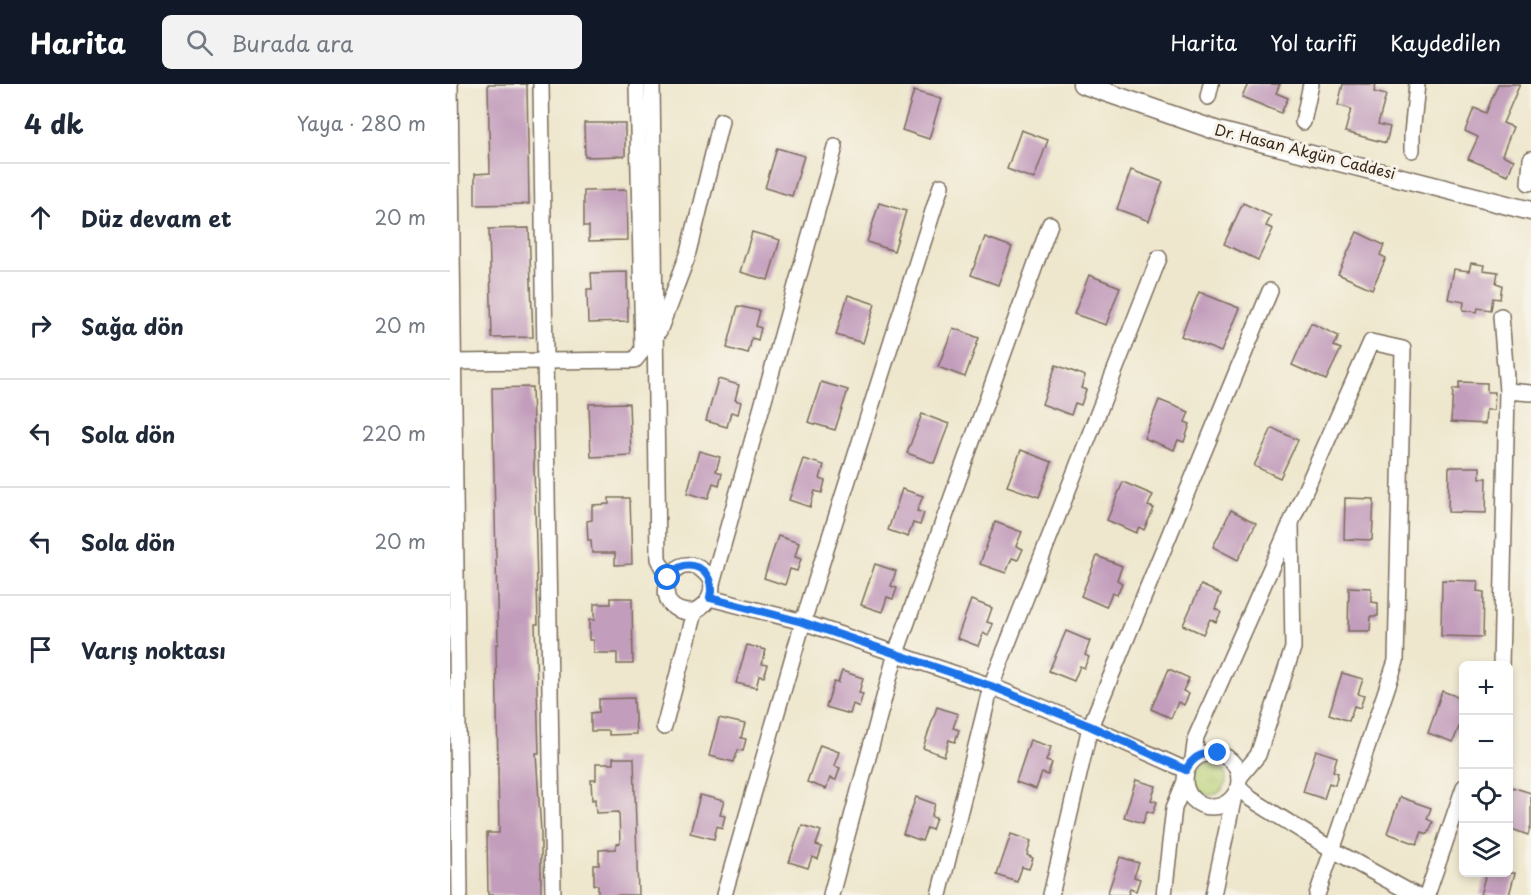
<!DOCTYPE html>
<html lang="tr">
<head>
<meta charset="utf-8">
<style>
  :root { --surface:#fff; --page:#f2f2f3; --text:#1f2937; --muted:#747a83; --line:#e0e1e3; --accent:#111827 }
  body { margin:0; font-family:"Playpen Sans",sans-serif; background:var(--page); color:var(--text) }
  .controls { position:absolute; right:18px; bottom:18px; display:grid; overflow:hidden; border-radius:9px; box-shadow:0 3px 9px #0003 }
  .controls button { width:54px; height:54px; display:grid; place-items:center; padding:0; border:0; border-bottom:2px solid var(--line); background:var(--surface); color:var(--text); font:30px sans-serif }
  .stop { position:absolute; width:18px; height:18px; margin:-14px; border:4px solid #1a73e8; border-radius:50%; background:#fff }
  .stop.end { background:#1a73e8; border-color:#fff; box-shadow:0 2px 6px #0008 }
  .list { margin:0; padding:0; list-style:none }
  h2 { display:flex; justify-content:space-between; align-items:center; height:78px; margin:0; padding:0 24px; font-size:26px }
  h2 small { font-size:20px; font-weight:400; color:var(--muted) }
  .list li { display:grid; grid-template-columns:39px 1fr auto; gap:18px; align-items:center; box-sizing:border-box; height:108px; padding:0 24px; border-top:2px solid var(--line) }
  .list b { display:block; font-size:22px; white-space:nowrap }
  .list em { font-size:20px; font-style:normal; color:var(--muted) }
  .icon { flex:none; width:33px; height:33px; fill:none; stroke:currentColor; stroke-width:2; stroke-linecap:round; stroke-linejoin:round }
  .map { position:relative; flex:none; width:1081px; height:811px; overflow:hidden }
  header { display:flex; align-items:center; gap:36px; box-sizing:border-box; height:84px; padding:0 30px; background:var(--accent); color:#fff }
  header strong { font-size:28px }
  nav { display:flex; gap:33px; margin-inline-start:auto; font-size:21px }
  .search { width:420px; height:54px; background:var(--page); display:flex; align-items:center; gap:15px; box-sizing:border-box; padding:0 21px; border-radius:9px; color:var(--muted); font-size:22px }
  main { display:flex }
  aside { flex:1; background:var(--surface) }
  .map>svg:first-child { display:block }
  .grass { fill:url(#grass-tufts); stroke:#7a7d49; stroke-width:1.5 }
  .building { fill:#c29dbc }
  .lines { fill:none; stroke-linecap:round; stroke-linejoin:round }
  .minor-casing { stroke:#7a6c5b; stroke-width:18 }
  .tertiary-casing { stroke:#7a6c5b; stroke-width:21 }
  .minor { stroke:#fff; stroke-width:15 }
  .tertiary { stroke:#fff; stroke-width:18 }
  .route { stroke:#1a73e8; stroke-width:8 }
  .labels { text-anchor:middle; stroke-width:6; stroke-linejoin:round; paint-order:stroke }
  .street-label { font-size:15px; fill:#3b2a1e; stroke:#f7f3e8 }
</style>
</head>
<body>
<header>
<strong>Harita</strong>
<div class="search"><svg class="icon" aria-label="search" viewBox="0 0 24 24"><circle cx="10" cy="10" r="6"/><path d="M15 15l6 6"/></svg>Burada ara</div>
<nav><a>Harita</a><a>Yol tarifi</a><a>Kaydedilen</a></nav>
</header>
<main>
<aside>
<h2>4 dk<small>Yaya · 280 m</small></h2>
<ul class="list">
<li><svg class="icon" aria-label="ahead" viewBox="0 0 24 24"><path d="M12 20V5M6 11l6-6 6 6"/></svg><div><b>Düz devam et</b></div><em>20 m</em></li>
<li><svg class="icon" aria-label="right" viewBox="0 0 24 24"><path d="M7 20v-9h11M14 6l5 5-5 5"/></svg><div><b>Sağa dön</b></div><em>20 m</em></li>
<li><svg class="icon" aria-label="left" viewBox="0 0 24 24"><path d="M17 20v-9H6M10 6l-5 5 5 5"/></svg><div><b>Sola dön</b></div><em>220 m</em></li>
<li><svg class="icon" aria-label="left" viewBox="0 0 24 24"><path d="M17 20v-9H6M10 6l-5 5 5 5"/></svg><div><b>Sola dön</b></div><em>20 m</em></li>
<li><svg class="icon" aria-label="arrive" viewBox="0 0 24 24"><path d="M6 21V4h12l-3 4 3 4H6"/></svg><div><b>Varış noktası</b></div></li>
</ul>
</aside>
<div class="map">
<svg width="1081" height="811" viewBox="0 0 1081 811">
  <defs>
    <pattern id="grass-tufts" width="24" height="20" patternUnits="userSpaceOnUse" patternTransform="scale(1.5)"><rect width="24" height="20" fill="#b8d074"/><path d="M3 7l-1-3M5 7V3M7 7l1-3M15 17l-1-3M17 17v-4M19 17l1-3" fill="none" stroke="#9fb364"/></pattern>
  </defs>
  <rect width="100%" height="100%" fill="#f7f3e8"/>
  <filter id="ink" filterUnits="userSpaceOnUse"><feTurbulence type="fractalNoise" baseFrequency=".0167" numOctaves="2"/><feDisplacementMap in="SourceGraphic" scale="12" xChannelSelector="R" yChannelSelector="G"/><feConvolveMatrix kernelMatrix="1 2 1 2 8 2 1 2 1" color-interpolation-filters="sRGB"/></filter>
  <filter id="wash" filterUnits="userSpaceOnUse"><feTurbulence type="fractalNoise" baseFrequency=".008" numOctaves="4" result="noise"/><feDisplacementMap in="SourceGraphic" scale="24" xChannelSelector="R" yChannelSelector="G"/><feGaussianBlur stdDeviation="1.35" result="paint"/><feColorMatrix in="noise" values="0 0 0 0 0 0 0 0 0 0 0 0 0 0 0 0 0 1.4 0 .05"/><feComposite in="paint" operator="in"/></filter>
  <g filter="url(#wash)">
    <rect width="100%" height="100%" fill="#eee7cd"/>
    <circle class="grass" cx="760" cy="695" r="16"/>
    <g id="blocks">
      <g class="building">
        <polygon points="38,0 77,0 79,120 25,121 25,90 40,89"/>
        <polygon points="798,0 830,0 826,9 838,14 831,29 792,13"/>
        <polygon points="893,0 926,0 924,8 936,11 928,40 940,43 936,59 895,48 901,25 888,21"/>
        <polygon points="1048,0 1070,0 1053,39 1063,43 1052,71 1064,76 1058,91 1018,75 1028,53 1015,47 1024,24 1036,29"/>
        <polygon points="464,7 491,15 479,55 452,46"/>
        <polygon points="134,39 175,39 175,72 135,73"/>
        <polygon points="571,46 598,56 584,95 557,85"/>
        <polygon points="327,64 354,72 342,112 315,104"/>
        <polygon points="681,86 713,98 699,137 667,125"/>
        <polygon points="176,106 177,156 139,157 139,142 134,142 134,107"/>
        <polygon points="429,119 456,127 444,167 417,158"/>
        <polygon points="793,119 821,132 816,142 823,145 808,176 774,160"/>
        <polygon points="79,144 83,253 42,254 39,145"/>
        <polygon points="302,148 330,156 318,196 290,188"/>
        <polygon points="907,148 934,161 930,171 936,174 922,205 888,190"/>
        <polygon points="535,153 562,163 548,201 521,191"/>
        <polygon points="1021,179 1034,181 1033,186 1048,188 1046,199 1052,201 1050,215 1043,214 1041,226 1028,224 1027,228 1013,226 1014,218 998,215 1004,185 1019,187"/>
        <polygon points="177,188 178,238 138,239 137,205 142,205 141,189"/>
        <polygon points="639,191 670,203 656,241 624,230"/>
        <polygon points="749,208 789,224 771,268 731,252"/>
        <polygon points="398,211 425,220 413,259 386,251"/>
        <polygon points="288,222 310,227 306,242 311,244 308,256 302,254 298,270 277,264"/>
        <polygon points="861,239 889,252 884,262 891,265 876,296 842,281"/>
        <polygon points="503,244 529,254 515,293 488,283"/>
        <polygon points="606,281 635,292 631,304 636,306 631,321 625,319 621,331 592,320"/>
        <polygon points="268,295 289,301 285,316 291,318 288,330 281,328 277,343 256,337"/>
        <polygon points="371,298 398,306 385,346 358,338"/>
        <polygon points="1009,298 1037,299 1037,308 1045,308 1044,326 1036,326 1035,340 1001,338 1003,305 1009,305"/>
        <polygon points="82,303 88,540 85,540 89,669 86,669 91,748 91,811 38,811 37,749 49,749 46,560 48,560 42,304"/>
        <polygon points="709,316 739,328 735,338 740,340 734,358 728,356 724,366 694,354"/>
        <polygon points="179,319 181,371 141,373 139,320"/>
        <polygon points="472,330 499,340 484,379 457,369"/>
        <polygon points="822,344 848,356 830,394 804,382"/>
        <polygon points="571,366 602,378 589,413 557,402"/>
        <polygon points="249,367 270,373 266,387 272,389 269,401 263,399 258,415 237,409"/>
        <polygon points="353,375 374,381 370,395 375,397 372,409 365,407 360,423 339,416"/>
        <polygon points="999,383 1030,383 1030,394 1037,394 1036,429 998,428"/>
        <polygon points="673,398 703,411 698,422 704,424 694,446 689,443 686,449 657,436"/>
        <polygon points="452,405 473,412 467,427 474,429 470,441 463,439 458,453 438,446"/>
        <polygon points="159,414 180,414 182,480 165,481 165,469 142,469 141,456 138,456 137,437 142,436 142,421 159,420"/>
        <polygon points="895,414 924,415 922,456 894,455"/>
        <polygon points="781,426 806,439 788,476 763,463"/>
        <polygon points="545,438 572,448 566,462 573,465 568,476 562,474 556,489 530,480"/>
        <polygon points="328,452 349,459 345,473 351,475 347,487 340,485 335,501 314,494"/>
        <polygon points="647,472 672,482 667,496 672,499 667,511 662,509 656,523 631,512"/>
        <polygon points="425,480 446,487 441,502 447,504 443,515 437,513 432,528 411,521"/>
        <polygon points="992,496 1028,497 1027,507 1034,508 1033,553 991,552"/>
        <polygon points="751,501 771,510 765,525 771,528 766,538 760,535 753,550 733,541"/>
        <polygon points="899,503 921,504 921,518 928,519 928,532 921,532 920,547 898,547"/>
        <polygon points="161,514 182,514 183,580 167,580 167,569 143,569 143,556 139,556 139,536 144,536 144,520 161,520"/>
        <polygon points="521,516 542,524 537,538 543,540 538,552 533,549 528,562 507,554"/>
        <polygon points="616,547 640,557 635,571 639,573 634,584 630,582 624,597 599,587"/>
        <polygon points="297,561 316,566 312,580 318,581 314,593 309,592 306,604 286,599"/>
        <polygon points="719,585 739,594 733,607 739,610 734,621 728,618 721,634 701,625"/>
        <polygon points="392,587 413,594 409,609 413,610 409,623 403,620 400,630 376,623 384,598 388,599"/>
        <polygon points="892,589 913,595 908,610 914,612 910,624 904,622 899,637 879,630"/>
        <polygon points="992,607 1014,615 1014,645 1009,643 1003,658 978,649"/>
        <polygon points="184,614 186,650 159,651 159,647 141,647 141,629 149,628 149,615"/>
        <polygon points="487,623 508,630 503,644 509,646 505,658 499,656 494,672 473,664"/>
        <polygon points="269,634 295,640 291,654 296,655 293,667 288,666 284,678 259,672"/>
        <polygon points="580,656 601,663 596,677 602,679 598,691 592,689 586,705 566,698"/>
        <polygon points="370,661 389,668 384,682 390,684 386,696 380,694 376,705 357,698"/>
        <polygon points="866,666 887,673 883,687 888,689 885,701 879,699 874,715 853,708"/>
        <polygon points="163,674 184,674 188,811 148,811 148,801 144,801 144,781 149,781 149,766 166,765 166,760 170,759 169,728 146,729 145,715 142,716 141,696 146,696 146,680 163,680"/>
        <polygon points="686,696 706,702 701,716 707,718 703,729 697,727 693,739 674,733"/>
        <polygon points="1062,703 1081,709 1081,742 1078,751 1059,744 1059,715"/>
        <polygon points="250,711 274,717 270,731 275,732 272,744 267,742 264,755 240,749"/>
        <polygon points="466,713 485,720 481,733 486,734 482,746 477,744 472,757 453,750"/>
        <polygon points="950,713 981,724 977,735 983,738 978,750 972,748 967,760 937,749"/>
        <polygon points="352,741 371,747 366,761 372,763 368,775 362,773 358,784 339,778"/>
        <polygon points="561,750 581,757 577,771 583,774 579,785 572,783 567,798 547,791"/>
        <polygon points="670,773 689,779 684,793 690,795 686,807 680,805 678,811 657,811"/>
        <polygon points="1036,789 1065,789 1059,811 1030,811"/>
      </g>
    </g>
  </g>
  <g filter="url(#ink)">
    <use href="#blocks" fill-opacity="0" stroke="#7a6c5b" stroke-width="1.5"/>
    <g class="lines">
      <defs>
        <g id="minor">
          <polyline points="0,0 10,811"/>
          <polyline points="91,0 103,811"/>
          <polyline points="202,0 208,475 218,494"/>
          <polyline points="758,13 761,0"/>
          <polyline points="853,38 861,0"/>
          <polyline points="962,66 962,50 967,0"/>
          <polyline points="1079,99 1081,75"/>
          <polyline points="1051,232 1057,307"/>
          <polyline points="209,247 239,168 271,37"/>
          <polyline points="0,278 185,276 193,266 187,0"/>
          <polyline points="262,500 385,63"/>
          <polyline points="260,514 353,538 541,602 640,643 736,686"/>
          <polyline points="1051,582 1057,307 1081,309"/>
          <path d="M 214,643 L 244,528 C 260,521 270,500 253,487 C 221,460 194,531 244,528"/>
          <circle cx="762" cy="696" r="27"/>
          <polyline points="743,675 746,653 921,258 953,265 946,577 867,811"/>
          <polyline points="789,694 808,671 843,564 841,440"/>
          <polyline points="788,703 801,715 883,766 965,811"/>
          <polyline points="274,811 353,538 491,102"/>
          <polyline points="381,811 446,569 600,140"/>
          <polyline points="489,811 541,602 709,174"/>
          <polyline points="601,811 640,643 820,207"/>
          <polyline points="714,811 724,724 734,700"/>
          <polyline points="763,811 784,712"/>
          <polyline points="977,811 1014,703"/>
        </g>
        <polyline id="tertiary" points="632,0 768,47 1081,127"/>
      </defs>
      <use href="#minor" class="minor-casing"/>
      <use href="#tertiary" class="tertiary-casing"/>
      <use href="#minor" class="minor"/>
      <use href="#tertiary" class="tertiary"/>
    </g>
  </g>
  <g class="lines" filter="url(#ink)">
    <path class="route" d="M 218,494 C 236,469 267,485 260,514 L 352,538 L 541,602 L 640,642 L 736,686 C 743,672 754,668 768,669"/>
  </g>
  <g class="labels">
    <g class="street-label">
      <text transform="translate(855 68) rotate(14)" y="5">Dr. Hasan Akgün Caddesi</text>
    </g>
  </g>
</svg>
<div class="controls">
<button>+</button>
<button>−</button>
<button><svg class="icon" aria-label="locate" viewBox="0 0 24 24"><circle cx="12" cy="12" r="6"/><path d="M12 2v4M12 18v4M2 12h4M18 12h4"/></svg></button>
<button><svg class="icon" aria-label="layers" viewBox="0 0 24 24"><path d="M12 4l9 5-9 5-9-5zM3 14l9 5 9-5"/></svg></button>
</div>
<div class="stop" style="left:218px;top:494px"></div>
<div class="stop end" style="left:768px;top:669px"></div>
</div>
</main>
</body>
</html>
